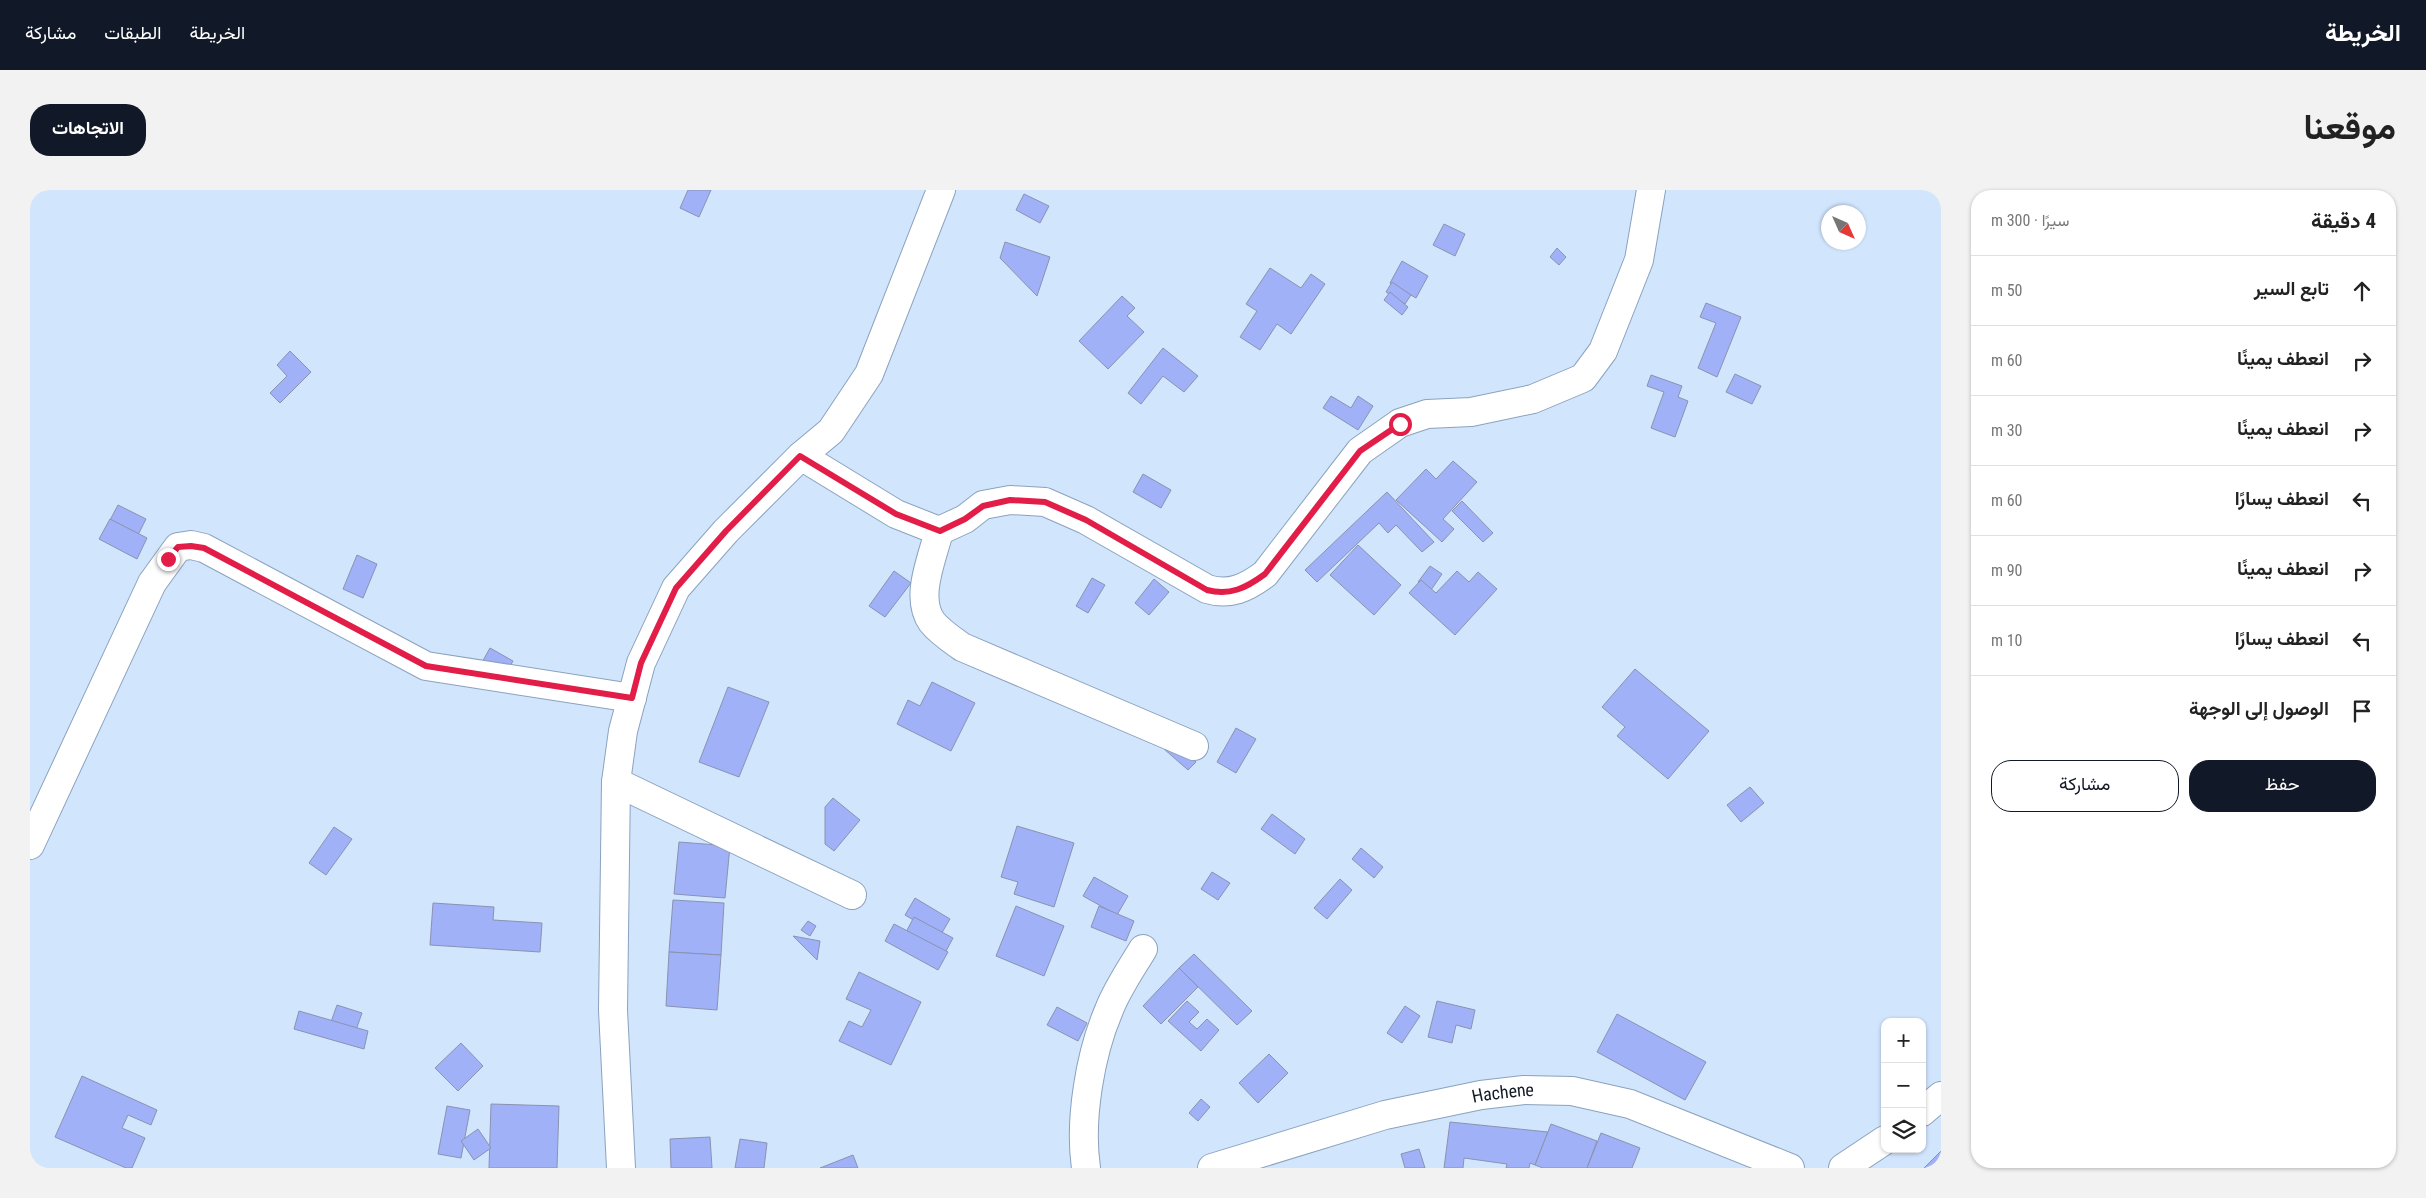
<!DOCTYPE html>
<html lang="ar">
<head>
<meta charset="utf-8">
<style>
  :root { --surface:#fff; --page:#f2f2f2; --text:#222; --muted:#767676; --line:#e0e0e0; --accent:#111827 }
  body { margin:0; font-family:"Roboto Condensed",Vazirmatn,sans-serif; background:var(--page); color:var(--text); direction:rtl }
  .controls { position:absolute; right:15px; bottom:15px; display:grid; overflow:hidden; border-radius:10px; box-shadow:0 1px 4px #0004 }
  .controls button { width:45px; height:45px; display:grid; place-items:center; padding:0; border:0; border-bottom:1px solid var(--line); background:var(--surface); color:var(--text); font:25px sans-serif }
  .compass { position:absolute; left:1791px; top:15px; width:45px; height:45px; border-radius:50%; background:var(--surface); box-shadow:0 1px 4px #0004; rotate:135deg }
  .stop { position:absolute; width:15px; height:15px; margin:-11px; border:4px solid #e11d48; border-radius:50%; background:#fff }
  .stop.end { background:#e11d48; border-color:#fff; box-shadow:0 1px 5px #0008 }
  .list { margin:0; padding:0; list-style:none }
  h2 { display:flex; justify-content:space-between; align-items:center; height:65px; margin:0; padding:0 20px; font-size:21px }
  h2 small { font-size:16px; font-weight:400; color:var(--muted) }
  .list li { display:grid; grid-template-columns:32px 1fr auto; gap:15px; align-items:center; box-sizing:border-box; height:70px; padding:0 20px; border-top:1px solid var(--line) }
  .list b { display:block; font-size:19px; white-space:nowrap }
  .list em { font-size:16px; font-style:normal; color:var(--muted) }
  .actions { display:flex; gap:10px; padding:15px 20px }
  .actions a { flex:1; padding:11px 0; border:1px solid var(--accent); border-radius:20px; text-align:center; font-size:18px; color:var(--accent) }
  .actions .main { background:var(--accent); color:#fff }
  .icon { flex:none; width:28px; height:28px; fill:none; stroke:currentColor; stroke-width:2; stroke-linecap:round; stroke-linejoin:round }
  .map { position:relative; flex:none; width:1911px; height:978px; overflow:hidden; direction:ltr; border-radius:20px }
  header { display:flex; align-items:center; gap:30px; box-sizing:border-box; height:70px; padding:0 25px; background:var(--accent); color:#fff }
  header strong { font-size:24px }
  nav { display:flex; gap:28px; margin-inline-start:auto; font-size:18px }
  .intro { display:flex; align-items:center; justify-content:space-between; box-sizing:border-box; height:120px; padding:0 30px }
  h1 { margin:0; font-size:35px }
  .button { padding:12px 22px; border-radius:20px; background:var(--accent); color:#fff; font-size:18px; font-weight:700 }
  main { display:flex; gap:30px; padding:0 30px }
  aside { flex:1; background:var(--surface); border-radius:20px; box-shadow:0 1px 4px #0004 }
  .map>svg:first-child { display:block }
  .building { fill:#a0b1f7; stroke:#8a92b2 }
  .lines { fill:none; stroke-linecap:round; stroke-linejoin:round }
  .minor-casing { stroke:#8ba2be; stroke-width:30 }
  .minor { stroke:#fff; stroke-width:28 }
  .route { stroke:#e11d48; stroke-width:6 }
  .labels { text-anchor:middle; stroke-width:5; stroke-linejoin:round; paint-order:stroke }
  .street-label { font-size:18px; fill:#121a25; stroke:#d1e5fd }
</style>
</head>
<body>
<header>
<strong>الخريطة</strong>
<nav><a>الخريطة</a><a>الطبقات</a><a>مشاركة</a></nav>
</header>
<div class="intro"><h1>موقعنا</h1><a class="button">الاتجاهات</a></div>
<main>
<aside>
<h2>4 دقيقة<small>سيرًا · 300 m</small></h2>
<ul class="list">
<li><svg class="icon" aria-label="ahead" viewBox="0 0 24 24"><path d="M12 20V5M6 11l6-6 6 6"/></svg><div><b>تابع السير</b></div><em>50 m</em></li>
<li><svg class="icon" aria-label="right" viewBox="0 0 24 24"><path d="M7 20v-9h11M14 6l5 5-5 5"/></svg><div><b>انعطف يمينًا</b></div><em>60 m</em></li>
<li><svg class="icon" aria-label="right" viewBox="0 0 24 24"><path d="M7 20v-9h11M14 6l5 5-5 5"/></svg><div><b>انعطف يمينًا</b></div><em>30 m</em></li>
<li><svg class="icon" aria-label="left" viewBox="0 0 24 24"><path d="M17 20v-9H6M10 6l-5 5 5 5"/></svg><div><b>انعطف يسارًا</b></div><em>60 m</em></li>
<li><svg class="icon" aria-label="right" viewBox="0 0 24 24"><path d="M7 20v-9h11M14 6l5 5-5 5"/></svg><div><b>انعطف يمينًا</b></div><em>90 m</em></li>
<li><svg class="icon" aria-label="left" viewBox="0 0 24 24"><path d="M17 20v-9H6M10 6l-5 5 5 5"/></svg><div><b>انعطف يسارًا</b></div><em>10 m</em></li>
<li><svg class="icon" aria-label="arrive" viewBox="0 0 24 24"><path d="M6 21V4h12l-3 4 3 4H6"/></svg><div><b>الوصول إلى الوجهة</b></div></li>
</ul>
<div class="actions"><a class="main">حفظ</a><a>مشاركة</a></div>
</aside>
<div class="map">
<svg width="1911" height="978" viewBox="0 0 1911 978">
  <rect width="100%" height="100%" fill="#d1e5fd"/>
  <g class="building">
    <polygon points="658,0 681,0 669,27 650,18"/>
    <polygon points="994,4 1019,16 1010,33 986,20"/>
    <polygon points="1414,34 1435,44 1425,66 1403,55"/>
    <polygon points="975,52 1020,67 1007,106 970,68"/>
    <polygon points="1527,58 1536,67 1529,75 1520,67"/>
    <polygon points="1372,71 1398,86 1386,108 1360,93"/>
    <polygon points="1240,78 1271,98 1281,84 1295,94 1261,144 1247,134 1230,160 1210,147 1227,121 1216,114"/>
    <polygon points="1362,92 1381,105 1375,114 1356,102"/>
    <polygon points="1360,102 1378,117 1372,125 1354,110"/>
    <polygon points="1092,106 1105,118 1097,126 1114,142 1078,179 1049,151"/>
    <polygon points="1676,113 1711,127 1687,187 1668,178 1686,133 1670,127"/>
    <polygon points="1133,158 1168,186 1154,202 1133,186 1111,214 1098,203"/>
    <polygon points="260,161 281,182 250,213 240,203 257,186 247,175"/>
    <polygon points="1705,184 1731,196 1722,214 1696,202"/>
    <polygon points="1621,185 1652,196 1648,207 1658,211 1645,247 1621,238 1634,202 1617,196"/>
    <polygon points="1301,206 1321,218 1328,206 1343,216 1328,240 1293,218"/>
    <polygon points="1423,271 1447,292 1413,329 1424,339 1412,352 1366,310 1396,279 1406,289"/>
    <polygon points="1113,284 1141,300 1131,318 1103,302"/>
    <polygon points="1357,302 1404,352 1392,362 1366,335 1358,343 1349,333 1287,392 1275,380"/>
    <polygon points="1432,311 1463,343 1453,352 1422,321"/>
    <polygon points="88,315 116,329 108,345 80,330"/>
    <polygon points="80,329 117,348 107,369 69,349"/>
    <polygon points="1328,355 1371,395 1344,425 1300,385"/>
    <polygon points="327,365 347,374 333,408 313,399"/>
    <polygon points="1400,376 1412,384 1401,400 1388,392"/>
    <polygon points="864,381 881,393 855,427 839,416"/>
    <polygon points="1427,381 1439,392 1448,382 1467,399 1425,445 1379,403 1391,390 1406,403"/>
    <polygon points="1062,388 1075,395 1058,423 1046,416"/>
    <polygon points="1124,389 1139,402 1119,425 1105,413"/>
    <polygon points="460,458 483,471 474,487 451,474"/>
    <polygon points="1605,479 1679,541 1638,589 1587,546 1595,537 1572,517"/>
    <polygon points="902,492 945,513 921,561 867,534 878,510 890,516"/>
    <polygon points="698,497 739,512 709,587 669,572"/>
    <polygon points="1206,538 1226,549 1206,583 1187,572"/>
    <polygon points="1141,551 1166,572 1158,580 1134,559"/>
    <polygon points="1720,597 1734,613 1711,632 1697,615"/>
    <polygon points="803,608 830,630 804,661 795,654 795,617"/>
    <polygon points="1242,624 1275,649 1265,664 1231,639"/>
    <polygon points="987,636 1044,653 1024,717 984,704 988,692 971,687"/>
    <polygon points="304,637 322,649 296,685 279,673"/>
    <polygon points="649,652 700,656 695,708 644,704"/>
    <polygon points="1331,658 1353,677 1344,688 1322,669"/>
    <polygon points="1182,682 1200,693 1188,710 1171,699"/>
    <polygon points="1064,687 1098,706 1087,725 1053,706"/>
    <polygon points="1310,689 1322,700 1297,729 1284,718"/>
    <polygon points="885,708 920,729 910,746 875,725"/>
    <polygon points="643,710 694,713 691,765 639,762"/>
    <polygon points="403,713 464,717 463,730 512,733 510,762 400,755"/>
    <polygon points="986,716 1034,736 1014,786 966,766"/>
    <polygon points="1069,716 1104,731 1096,751 1061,737"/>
    <polygon points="884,727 923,748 914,765 875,744"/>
    <polygon points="778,731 786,736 780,746 771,740"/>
    <polygon points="864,734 918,762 908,780 855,751"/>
    <polygon points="763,746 790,751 787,770"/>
    <polygon points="639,762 691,765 687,820 636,816"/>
    <polygon points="1164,764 1222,821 1207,835 1149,778"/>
    <polygon points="1149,778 1168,797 1131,834 1113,816"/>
    <polygon points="829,782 891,812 861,875 809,851 819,831 832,837 841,820 816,809"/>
    <polygon points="1157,811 1169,822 1159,832 1167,839 1177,829 1189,840 1171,861 1138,831"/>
    <polygon points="1407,811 1445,820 1441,839 1426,835 1422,853 1398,847"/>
    <polygon points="307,815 332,823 326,840 301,832"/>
    <polygon points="1375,816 1390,826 1372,853 1357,843"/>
    <polygon points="1027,817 1057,833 1048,851 1017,835"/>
    <polygon points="269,821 338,841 334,859 264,839"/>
    <polygon points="1587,824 1676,872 1655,910 1567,862"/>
    <polygon points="431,853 453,876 428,901 405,878"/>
    <polygon points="1239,864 1258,883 1228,913 1209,893"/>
    <polygon points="52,886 127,920 121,935 98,925 92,938 115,948 102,978 96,978 25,947"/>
    <polygon points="1171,909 1180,917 1168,931 1159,923"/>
    <polygon points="461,914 529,916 527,978 459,978"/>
    <polygon points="417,916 440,920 431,968 408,964"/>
    <polygon points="1420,932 1518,942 1505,975 1500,973 1499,978 1476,978 1477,974 1434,968 1433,978 1414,978"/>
    <polygon points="1521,934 1567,951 1557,978 1513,978 1505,975"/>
    <polygon points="448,939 461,958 444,970 431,951"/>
    <polygon points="1571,943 1610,958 1602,978 1557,978"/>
    <polygon points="680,947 682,978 641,978 640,949"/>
    <polygon points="710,949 737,953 734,978 705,978"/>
    <polygon points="1389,959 1395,978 1375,978 1371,964"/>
    <polygon points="1911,961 1911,978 1894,978"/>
    <polygon points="823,965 828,978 790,978"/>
  </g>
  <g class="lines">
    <defs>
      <g id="minor">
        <path d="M 771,266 L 866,324 L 909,341 L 935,329 L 953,315 L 980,310 L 1015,312 L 1056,330 L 1177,399 C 1200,406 1216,398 1235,384 L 1330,261 L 1370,233 L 1397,224 L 1441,222 L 1503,209 L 1553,188 L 1573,161 L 1609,70 L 1621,0"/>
        <path d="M 909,341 C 903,367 884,407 902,432 C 910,442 921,449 932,457 L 1164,556"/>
        <polyline points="586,592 822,705"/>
        <polyline points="0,655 122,393 148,357 161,355 174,358 396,476 602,508"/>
        <polyline points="1892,922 1911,906"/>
        <polyline points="591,978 583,820 586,592 593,541 611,473 646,398 696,341 771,266 801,241 839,184 911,0"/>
        <path d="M 1056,978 C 1049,930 1060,864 1079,820 C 1087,799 1101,779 1113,759"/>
        <path id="s1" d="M 1182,978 L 1355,925 L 1451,905 L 1494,900 L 1542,901 L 1600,914 L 1760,978"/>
        <polyline points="1813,978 1855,950"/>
      </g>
    </defs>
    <use href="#minor" class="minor-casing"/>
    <use href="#minor" class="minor"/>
  </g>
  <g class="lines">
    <path class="route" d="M 138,369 L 148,357 L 161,356 L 174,358 L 396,476 L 602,508 L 611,473 L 646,398 L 696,341 L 770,266 L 866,324 L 910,341 L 935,329 L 953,316 L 980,310 L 1015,312 L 1056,330 L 1177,400 C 1200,406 1216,398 1235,384 L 1330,261 L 1370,234"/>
  </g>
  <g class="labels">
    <g class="street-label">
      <text dy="6" stroke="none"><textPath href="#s1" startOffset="301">Hachene</textPath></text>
    </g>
  </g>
</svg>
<div class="controls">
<button>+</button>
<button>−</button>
<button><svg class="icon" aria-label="layers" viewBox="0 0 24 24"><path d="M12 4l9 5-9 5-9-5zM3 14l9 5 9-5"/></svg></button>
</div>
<svg class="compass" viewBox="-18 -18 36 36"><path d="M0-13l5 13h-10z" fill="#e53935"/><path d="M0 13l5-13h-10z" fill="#767676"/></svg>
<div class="stop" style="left:1370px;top:234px"></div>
<div class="stop end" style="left:138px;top:369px"></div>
</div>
</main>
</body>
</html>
